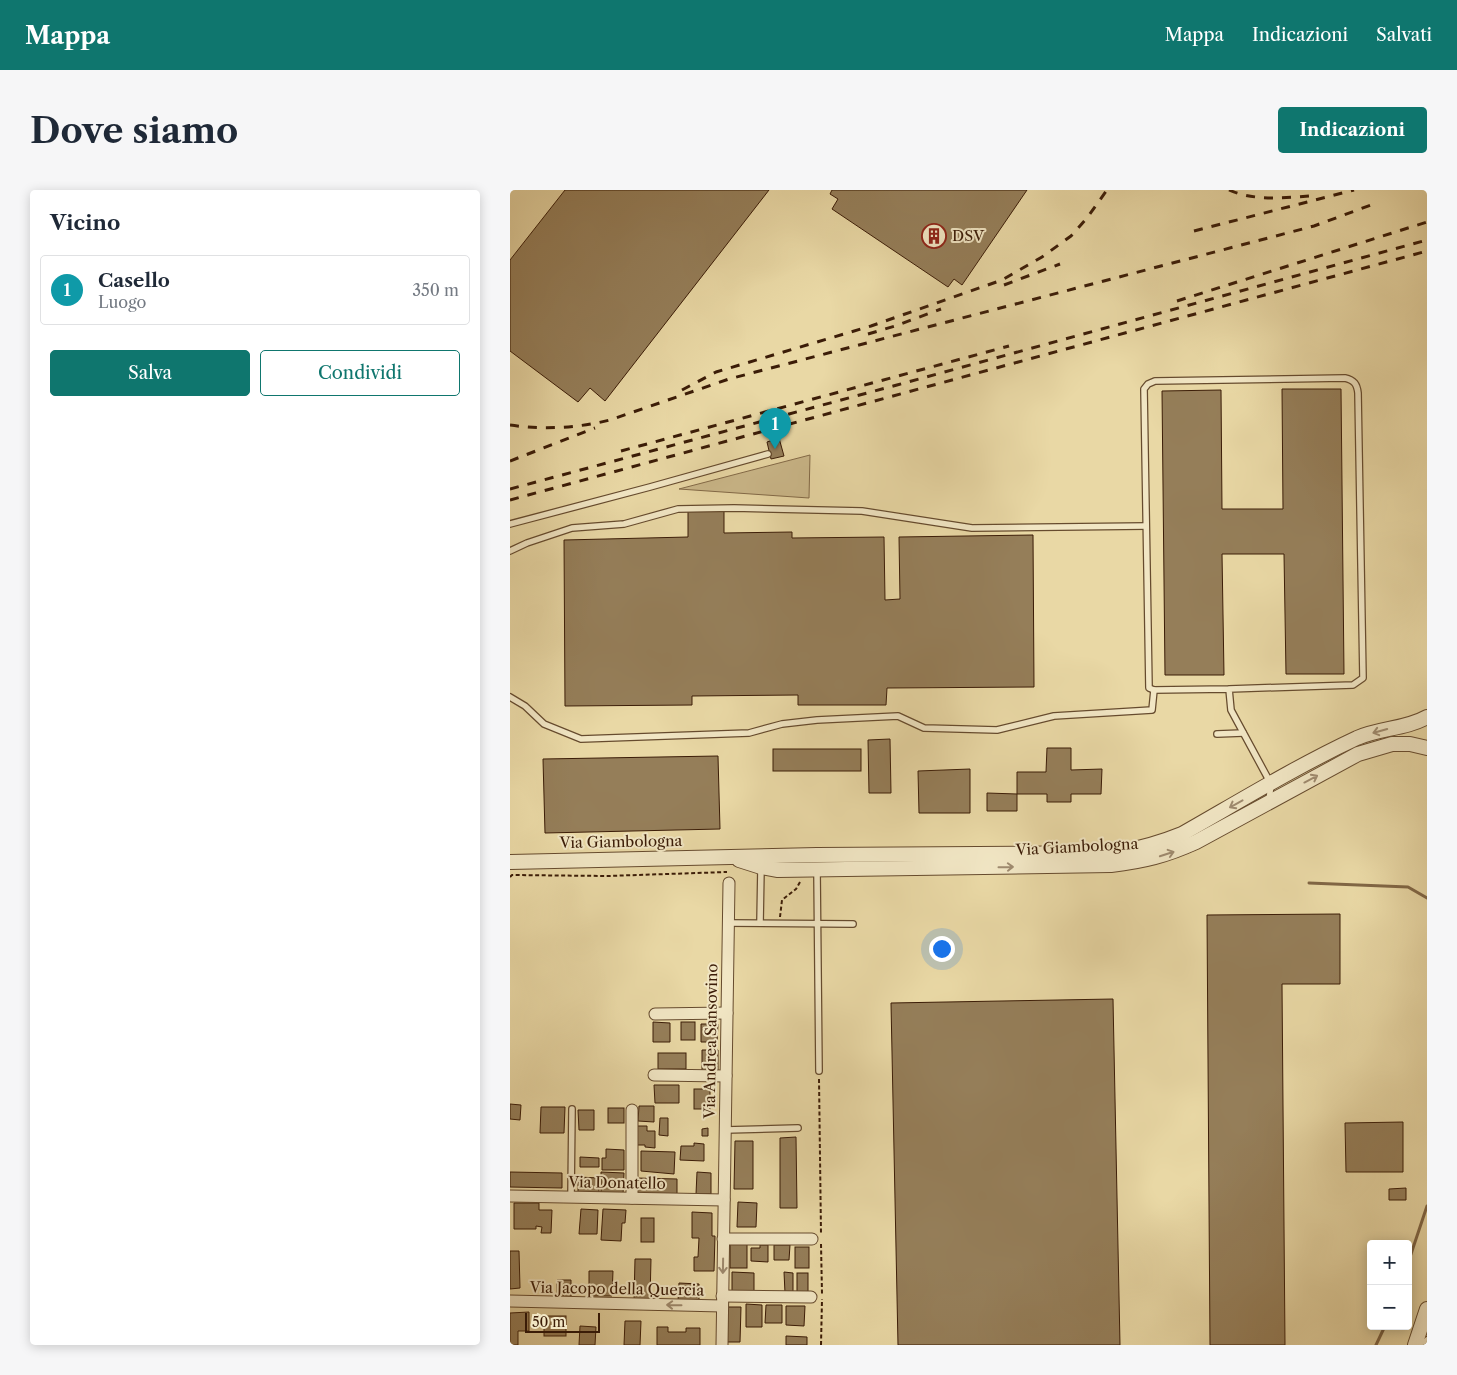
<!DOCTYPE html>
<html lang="it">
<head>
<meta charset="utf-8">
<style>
  :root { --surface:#fff; --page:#f6f6f7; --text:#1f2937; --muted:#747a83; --line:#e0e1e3; --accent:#0f766e }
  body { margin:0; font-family:"Libre Caslon Text",serif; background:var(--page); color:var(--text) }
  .controls { position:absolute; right:15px; bottom:15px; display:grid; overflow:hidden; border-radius:5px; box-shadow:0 2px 12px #0003 }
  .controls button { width:45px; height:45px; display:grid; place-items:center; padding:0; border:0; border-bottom:1px solid var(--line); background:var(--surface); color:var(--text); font:25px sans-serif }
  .scale { position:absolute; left:15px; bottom:12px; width:75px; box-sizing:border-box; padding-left:5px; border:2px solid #3b1c07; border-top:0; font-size:14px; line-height:18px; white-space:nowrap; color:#3b1c07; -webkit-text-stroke:4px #f1e6c4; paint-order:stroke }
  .you { position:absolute; left:431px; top:758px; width:18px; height:18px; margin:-12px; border:4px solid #fff; border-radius:50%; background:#1a73e8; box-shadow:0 0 0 8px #1a73e833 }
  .badge { display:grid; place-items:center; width:32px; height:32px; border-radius:50%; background:var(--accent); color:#fff; font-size:16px; font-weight:700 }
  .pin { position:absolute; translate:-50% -41px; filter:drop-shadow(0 1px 2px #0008) }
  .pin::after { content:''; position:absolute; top:26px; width:18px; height:15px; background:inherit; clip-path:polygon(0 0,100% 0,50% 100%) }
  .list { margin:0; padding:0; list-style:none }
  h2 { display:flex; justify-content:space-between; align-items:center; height:65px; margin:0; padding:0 20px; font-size:21px }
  h2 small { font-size:16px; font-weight:400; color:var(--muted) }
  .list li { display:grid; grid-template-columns:32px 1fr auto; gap:15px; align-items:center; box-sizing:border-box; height:70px; margin:0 10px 10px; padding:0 10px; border:1px solid var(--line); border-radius:5px }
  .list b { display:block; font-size:19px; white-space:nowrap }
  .list p { margin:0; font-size:16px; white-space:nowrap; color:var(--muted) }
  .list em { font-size:16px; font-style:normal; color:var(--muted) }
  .actions { display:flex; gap:10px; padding:15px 20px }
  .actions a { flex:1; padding:11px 0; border:1px solid var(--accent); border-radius:5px; text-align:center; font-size:18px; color:var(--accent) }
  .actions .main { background:var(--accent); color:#fff }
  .map { position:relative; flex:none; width:917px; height:1155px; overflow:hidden; border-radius:5px }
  header { display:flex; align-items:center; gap:30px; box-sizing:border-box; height:70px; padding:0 25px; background:var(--accent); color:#fff }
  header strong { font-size:24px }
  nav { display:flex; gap:28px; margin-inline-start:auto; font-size:18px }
  .intro { display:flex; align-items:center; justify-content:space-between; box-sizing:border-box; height:120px; padding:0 30px }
  h1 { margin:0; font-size:35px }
  .button { padding:12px 22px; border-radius:5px; background:var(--accent); color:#fff; font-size:18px; font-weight:700 }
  main { display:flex; gap:30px; padding:0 30px }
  aside { flex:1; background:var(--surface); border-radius:5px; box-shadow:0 2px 12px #0003 }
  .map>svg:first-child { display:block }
  .green { fill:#cbb88a; stroke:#836a48 }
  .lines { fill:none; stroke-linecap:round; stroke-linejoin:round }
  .stream { stroke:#806645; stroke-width:3 }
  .building { fill:#957e59; stroke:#3b1c07 }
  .service-casing { stroke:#664b2e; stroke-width:8 }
  .minor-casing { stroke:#664b2e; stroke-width:13 }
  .tertiary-casing { stroke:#664b2e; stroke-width:16 }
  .path { stroke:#3b1c07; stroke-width:2; stroke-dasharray:4 2.5; stroke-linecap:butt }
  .service { stroke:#f1e6c4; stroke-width:5.5 }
  .minor { stroke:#f1e6c4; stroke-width:11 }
  .tertiary { stroke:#f1e6c4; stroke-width:14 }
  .rail { stroke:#3b1c07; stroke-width:3; stroke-dasharray:9 9; stroke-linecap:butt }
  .oneway { stroke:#9f8b6f }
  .labels { text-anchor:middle; stroke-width:4; stroke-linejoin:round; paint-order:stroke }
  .poi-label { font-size:15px; fill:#3b1c07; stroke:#f1e6c4; text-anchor:start }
  .street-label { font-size:15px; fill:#3b1c07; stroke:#f1e6c4 }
</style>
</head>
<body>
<header>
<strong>Mappa</strong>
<nav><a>Mappa</a><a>Indicazioni</a><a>Salvati</a></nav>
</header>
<div class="intro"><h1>Dove siamo</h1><a class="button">Indicazioni</a></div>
<main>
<aside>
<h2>Vicino<small></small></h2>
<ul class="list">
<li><span class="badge" style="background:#0f9aa8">1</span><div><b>Casello</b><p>Luogo</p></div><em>350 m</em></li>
</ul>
<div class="actions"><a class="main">Salva</a><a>Condividi</a></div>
</aside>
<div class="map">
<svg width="917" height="1155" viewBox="0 0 917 1155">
  <rect width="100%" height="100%" fill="#e9d8a5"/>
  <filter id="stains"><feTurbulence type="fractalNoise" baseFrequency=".004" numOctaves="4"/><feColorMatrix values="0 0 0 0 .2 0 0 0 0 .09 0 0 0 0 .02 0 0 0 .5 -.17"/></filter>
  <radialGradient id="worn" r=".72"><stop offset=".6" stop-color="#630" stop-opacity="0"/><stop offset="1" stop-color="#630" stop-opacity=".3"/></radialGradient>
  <polygon class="green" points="300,265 299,308 169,299"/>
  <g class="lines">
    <g class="stream">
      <polyline points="799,693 898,697 917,708"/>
      <polyline points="898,1073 917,1016"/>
      <polyline points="866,1155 875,1136"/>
    </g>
  </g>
  <g class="building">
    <polygon points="55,0 259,0 95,211 80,198 68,212 0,161 0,70"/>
    <polygon points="322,0 517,0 452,95 444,89 438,97 322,19 328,9 320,4"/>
    <polygon points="772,199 831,199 834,484 776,484 774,364 712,364 714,485 655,485 652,201 711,200 712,319 773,319"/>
    <polygon points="269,248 274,266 261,269 257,252"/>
    <polygon points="178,319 214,319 214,343 282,342 282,348 374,347 375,410 390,409 389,347 523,345 524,497 377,498 376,515 288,515 288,505 182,506 182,515 55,516 54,350 178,347"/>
    <polygon points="380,549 381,603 359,603 358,550"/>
    <polygon points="537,558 561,558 561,580 592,579 591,604 561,604 561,612 537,612 537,604 507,604 507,582 536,582"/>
    <rect x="263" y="559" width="88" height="22"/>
    <polygon points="208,566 210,639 35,643 33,569"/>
    <polygon points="460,579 460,623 409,623 408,581"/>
    <polygon points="477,603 507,604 507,621 477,621"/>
    <polygon points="830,724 830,794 772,794 775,1155 700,1155 697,725"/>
    <polygon points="603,809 610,1155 388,1155 381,813"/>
    <polygon points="143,832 160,833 160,852 143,852"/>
    <rect x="171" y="832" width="14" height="18"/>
    <polygon points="191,834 208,834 207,852 191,852"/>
    <polygon points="192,860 208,860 208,882 192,881"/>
    <rect x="148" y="863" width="28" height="16"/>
    <polygon points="144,895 169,895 169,913 145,913"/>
    <rect x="184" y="899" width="16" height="20"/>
    <polygon points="0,914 11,915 10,930 0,929"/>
    <polygon points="129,916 144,916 144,932 128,931"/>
    <polygon points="31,917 55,917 54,943 30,943"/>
    <rect x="98" y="918" width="16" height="15"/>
    <polygon points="68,920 84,920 84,940 69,940"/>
    <polygon points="150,928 158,928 158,946 149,945"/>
    <polygon points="893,932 893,982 836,982 835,933"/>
    <polygon points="126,936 137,936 137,941 145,941 145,958 135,957 135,955 126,955"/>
    <polygon points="198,938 198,946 192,946 192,939"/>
    <polygon points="286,947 287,1018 270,1018 270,948"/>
    <polygon points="225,951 243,951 243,999 224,999"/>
    <polygon points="184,953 194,954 194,971 170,970 171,956 184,956"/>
    <polygon points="96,959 114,960 114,980 92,980 92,968 96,968"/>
    <polygon points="131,961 165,962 164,984 131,981"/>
    <polygon points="70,967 89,968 89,977 70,977"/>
    <polygon points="0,982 52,983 52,998 0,997"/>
    <polygon points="91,982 114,983 113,1005 91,1004"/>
    <polygon points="187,982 201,983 201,1004 186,1004"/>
    <polygon points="68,987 89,988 89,1004 68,1004"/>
    <polygon points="126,988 167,989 167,1005 126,1003"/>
    <polygon points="896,998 896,1010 879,1010 879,999"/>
    <polygon points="228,1012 247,1013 246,1037 227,1037"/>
    <polygon points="4,1013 29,1013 29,1020 42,1020 41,1043 31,1043 32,1037 26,1036 26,1039 4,1039"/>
    <polygon points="71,1019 88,1020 87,1044 69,1044"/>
    <polygon points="93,1019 116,1020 115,1033 112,1033 111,1051 91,1050"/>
    <polygon points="182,1022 202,1023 202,1046 205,1046 204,1081 184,1081 184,1067 188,1067 189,1048 182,1048"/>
    <rect x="131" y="1028" width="13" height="24"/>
    <rect x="220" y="1054" width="17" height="24"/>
    <polygon points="250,1055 258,1055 258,1072 241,1071 241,1058 250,1058"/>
    <polygon points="264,1055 280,1055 279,1070 264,1070"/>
    <rect x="285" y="1057" width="14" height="21"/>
    <polygon points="0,1061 9,1061 10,1098 0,1099"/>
    <polygon points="125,1069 141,1069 140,1110 124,1110"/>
    <polygon points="79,1081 103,1081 102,1106 79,1106"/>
    <polygon points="222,1082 244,1083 244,1102 222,1102"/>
    <polygon points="274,1082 283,1083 283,1102 275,1103"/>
    <rect x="287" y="1083" width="11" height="20"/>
    <polygon points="47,1090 61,1090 61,1108 53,1108 53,1103 47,1103"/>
    <polygon points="169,1093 189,1094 189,1111 168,1111"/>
    <polygon points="236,1114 252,1115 252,1137 236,1137"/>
    <polygon points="256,1115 272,1115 272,1133 255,1133"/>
    <polygon points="276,1116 295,1116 294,1136 276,1135"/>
    <polygon points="217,1117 231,1117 230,1152 217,1152"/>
    <polygon points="19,1122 19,1141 8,1141 8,1155 0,1155 0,1123"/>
    <rect x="34" y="1126" width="22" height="20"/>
    <polygon points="115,1131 131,1131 130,1155 114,1155"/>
    <polygon points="70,1136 86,1137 85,1155 69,1155"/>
    <polygon points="147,1137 158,1137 158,1142 176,1142 176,1138 190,1138 190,1155 147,1155"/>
    <polygon points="276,1146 297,1147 297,1155 276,1155"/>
  </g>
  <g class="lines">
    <defs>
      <g id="service">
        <polyline points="0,334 140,297 258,264"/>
        <polyline points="0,361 17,353 62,338 114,334 168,319 224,318 352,321 462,338 636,336"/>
        <path d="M 719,499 L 644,500 L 639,498 L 634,199 L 638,194 L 645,191 L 835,188 C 844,190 847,194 848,203 L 853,488 L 843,495 L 719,499 L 721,520 L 761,594 L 759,611"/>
        <polyline points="0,507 15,516 34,534 71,549 239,543 272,534 307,530 388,526 414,538 487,540 544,526 642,520 644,500"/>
        <polyline points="707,544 733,543"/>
        <polyline points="307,681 309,881"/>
        <polyline points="218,733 343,734"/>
        <polyline points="250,733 251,678"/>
        <polyline points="215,940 288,938"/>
        <polyline points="61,1007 62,919"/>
        <polyline points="911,1155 917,1150"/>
      </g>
      <g id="minor">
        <polyline points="145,824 217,823"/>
        <polyline points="144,885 216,886"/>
        <polyline points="122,920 122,1008"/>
        <polyline points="0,1006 214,1010"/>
        <polyline points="213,1049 302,1049"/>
        <polyline points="212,1106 301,1107"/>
        <polyline points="0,1111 212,1116"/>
        <polyline points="212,1155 219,693"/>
      </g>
      <g id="tertiary">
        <path d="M 229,670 L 251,677 L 268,680 L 601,675 C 634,671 655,666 686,652 L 848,564 L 882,554 L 900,554 L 917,558"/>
        <path d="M 0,672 L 307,665 L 605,663 C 628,659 650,653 672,644 C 730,611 787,576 847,548 C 870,538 896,539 917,527"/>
        <polyline points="905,1155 917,1119"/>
      </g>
    </defs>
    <use href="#service" class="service-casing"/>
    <use href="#minor" class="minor-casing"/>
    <use href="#tertiary" class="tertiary-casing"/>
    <g class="path">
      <polyline points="0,687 2,685 97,686 217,682"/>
      <polyline points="270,727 272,710 286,699 290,692"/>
      <polyline points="309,889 311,1044"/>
      <polyline points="311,1054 312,1104"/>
      <polyline points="311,1155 312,1109"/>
    </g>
    <use href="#service" class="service"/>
    <use href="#minor" class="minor"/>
    <use href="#tertiary" class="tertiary"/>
    <g class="rail">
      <path d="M 719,0 C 744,11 773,8 800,6"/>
      <polyline points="684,41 844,0"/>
      <polyline points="494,95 550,74"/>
      <polyline points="667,111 917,32"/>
      <polyline points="358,144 385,136 431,119"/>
      <polyline points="172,200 206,182 361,136 492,90 532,67 561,46 577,28 597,0"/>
      <path d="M 0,235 C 33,240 68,238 100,230 L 219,189 L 804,36 L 861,15"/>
      <polyline points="111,261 499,156"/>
      <polyline points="0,271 85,238"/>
      <polyline points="0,299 387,195 917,50"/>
      <polyline points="0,310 917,61"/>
    </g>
  </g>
  <defs><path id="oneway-shaft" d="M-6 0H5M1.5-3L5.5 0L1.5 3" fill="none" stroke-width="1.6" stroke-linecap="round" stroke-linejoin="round" transform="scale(1.25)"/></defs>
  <g class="oneway">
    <use href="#oneway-shaft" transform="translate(870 541) rotate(164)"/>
    <use href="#oneway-shaft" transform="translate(801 589) rotate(-28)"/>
    <use href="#oneway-shaft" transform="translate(726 614) rotate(151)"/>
    <use href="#oneway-shaft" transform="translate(657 664) rotate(-18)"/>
    <use href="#oneway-shaft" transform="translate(496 677) rotate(-1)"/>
    <use href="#oneway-shaft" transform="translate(213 1076) rotate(91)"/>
    <use href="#oneway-shaft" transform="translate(164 1115) rotate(-179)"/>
  </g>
  <defs>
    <symbol id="building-ring" viewBox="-11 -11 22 22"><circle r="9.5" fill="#f1e6c4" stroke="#8f2418" stroke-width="1.5"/><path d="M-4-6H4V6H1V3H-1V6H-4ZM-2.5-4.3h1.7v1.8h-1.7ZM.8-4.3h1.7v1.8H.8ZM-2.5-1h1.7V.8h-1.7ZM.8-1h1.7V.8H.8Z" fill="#8f2418"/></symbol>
  </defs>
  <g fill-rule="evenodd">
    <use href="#building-ring" x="410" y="32" width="28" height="28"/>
  </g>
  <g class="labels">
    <g class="poi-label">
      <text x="442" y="51">DSV</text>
    </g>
    <g class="street-label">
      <text transform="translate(111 652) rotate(-1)" y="5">Via Giambologna</text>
      <text transform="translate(567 657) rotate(-3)" y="5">Via Giambologna</text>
      <text transform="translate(201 851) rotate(-89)" y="5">Via Andrea Sansovino</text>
      <text transform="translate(107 993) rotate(1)" y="5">Via Donatello</text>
      <text transform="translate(107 1099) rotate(1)" y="5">Via Jacopo della Quercia</text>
    </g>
  </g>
  <rect width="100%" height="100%" filter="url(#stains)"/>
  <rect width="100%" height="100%" fill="url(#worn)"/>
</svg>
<div class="controls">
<button>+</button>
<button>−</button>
</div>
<div class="scale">50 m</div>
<div class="you"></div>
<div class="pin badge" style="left:265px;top:259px;background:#0f9aa8">1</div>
</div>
</main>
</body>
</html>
